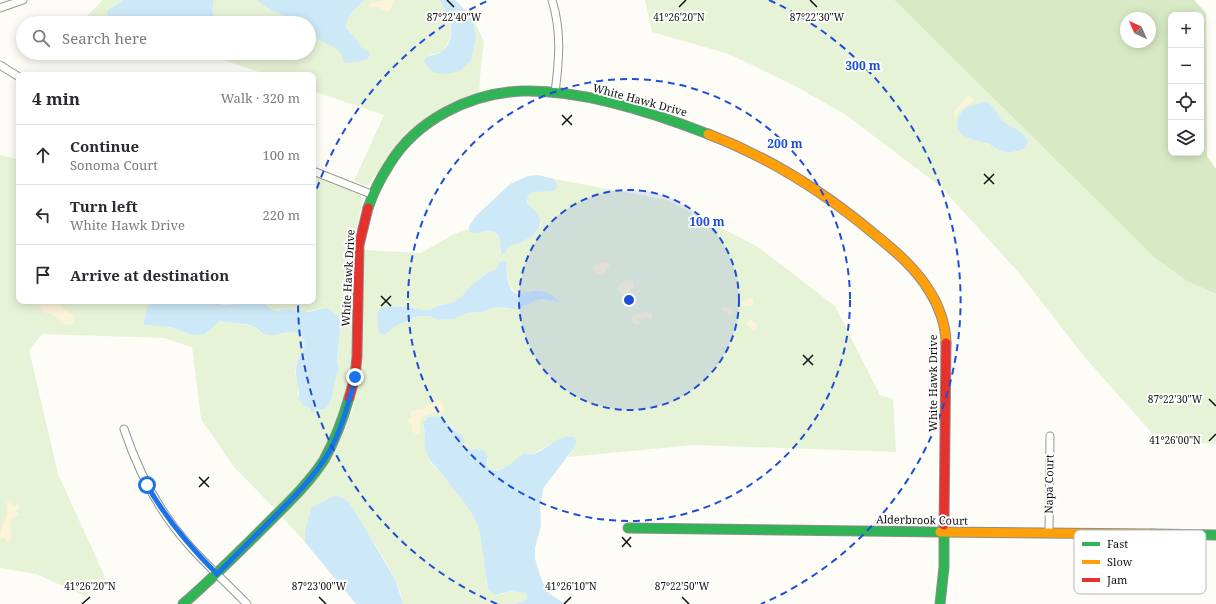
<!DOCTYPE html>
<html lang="en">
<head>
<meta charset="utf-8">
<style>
  :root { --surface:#fff; --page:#f7f7f7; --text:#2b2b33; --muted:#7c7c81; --line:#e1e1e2 }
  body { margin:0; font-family:"Noto Serif",serif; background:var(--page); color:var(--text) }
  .controls { position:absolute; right:12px; top:12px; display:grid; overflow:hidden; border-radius:8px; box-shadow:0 2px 10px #0003 }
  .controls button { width:36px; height:36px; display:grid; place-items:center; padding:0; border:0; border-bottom:1px solid var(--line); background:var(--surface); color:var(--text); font:20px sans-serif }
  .compass { position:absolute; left:1120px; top:12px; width:36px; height:36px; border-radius:50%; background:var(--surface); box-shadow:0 2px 10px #0003; rotate:315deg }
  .stop { position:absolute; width:12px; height:12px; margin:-9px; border:3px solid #1a73e8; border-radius:50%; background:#fff }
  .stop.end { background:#1a73e8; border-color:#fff; box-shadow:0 1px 4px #0008 }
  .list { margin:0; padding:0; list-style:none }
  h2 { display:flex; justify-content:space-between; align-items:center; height:52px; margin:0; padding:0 16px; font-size:17px }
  h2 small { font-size:13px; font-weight:400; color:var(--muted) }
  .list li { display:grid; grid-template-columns:26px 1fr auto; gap:12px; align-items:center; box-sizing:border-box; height:60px; padding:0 16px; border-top:1px solid var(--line) }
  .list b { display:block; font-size:15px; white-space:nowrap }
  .list p { margin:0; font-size:13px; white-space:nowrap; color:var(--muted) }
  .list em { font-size:13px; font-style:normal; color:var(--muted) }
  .icon { flex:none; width:22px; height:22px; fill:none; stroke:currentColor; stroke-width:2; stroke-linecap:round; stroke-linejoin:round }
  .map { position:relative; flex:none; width:1216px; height:604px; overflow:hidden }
  .search { position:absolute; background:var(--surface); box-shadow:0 2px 10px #0003; left:16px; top:16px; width:300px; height:44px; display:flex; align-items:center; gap:10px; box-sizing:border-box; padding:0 14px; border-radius:22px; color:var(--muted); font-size:15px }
  .panel { position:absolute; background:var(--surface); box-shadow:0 2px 10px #0003; left:16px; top:72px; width:300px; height:232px; border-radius:8px }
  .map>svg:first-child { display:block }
  .green { fill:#e7f3d7; fill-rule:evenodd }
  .forest { fill:#d8eac5; fill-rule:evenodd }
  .sand { fill:#fcf4d9 }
  .water { fill:#cde8f7 }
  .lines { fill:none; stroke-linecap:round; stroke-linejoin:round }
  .street-casing { stroke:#979795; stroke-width:9 }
  .fast-casing { stroke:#8e8d8b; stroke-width:11 }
  .slow-casing { stroke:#8e8d8b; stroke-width:11 }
  .jam-casing { stroke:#8e8d8b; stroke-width:11 }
  .street { stroke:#fffffe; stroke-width:7 }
  .fast { stroke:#30b455; stroke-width:9 }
  .slow { stroke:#ff9f0a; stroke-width:9 }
  .jam { stroke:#e5322d; stroke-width:9 }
  .route { stroke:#1a73e8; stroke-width:5 }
  .ticks { fill:none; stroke:#111; stroke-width:1.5 }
  .ring { fill:none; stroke:#1d4ed8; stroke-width:2; stroke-dasharray:7 5 }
  .labels { text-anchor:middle; stroke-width:4; stroke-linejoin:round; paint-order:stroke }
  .street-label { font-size:11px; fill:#111; stroke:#fff }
  .key { fill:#fff; stroke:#b8b8b8; stroke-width:1 }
  .key-label { font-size:11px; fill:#111 }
  .ticks-label { font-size:10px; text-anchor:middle; fill:#111; stroke:#fff; stroke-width:4; stroke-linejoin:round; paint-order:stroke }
  .centre { fill:#1d4ed8; stroke:#fff; stroke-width:2 }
  .ring-label { font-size:12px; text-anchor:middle; font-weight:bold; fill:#1d4ed8; stroke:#fff; stroke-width:4; stroke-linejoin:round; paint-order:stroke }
</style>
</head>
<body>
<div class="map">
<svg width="1216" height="604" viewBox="0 0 1216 604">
  <rect width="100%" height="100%" fill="#fdfcf7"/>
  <g class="green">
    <polygon points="103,0 123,0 108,10 112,18 132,23 106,23 86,17"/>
    <polygon points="214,0 257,0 301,23 218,23 212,12"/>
    <path d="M 365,0 L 439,0 C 451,15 457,37 442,51 C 439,54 434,53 430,55 C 428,57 426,60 424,62 L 476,36 L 473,18 L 484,42 L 481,66 L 479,92 C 445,104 416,121 393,149 C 387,156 372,183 367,186 L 354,181 L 384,115 L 313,91 L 313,75 L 268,75 L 202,53 L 309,53 L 309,26 L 313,30 L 320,39 L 333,46 L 342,54 L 369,58 L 371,54 L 368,51 L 361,47 L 359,42 L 346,28 C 346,16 357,7 365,0 Z"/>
    <path d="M 645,0 L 894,0 L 1156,259 L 1187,281 L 1216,294 L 1216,444 L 1158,440 L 1082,354 L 1020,274 L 941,187 L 846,115 L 795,86 L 729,54 L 652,32 ZM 986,102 C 994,104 997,115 1003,121 C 1010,128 1021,129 1026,138 L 1021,150 C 1007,155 1001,150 988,144 C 979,139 969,136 959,131 L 957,126 L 957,121 L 970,106 Z"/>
    <polygon points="0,155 19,160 19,301 152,301 147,308 143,325 170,327 193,335 205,334 220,321 254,326 259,331 270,335 291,331 296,333 301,337 305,343 305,349 296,364 295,372 299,386 298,394 305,407 311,409 321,410 332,397 335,380 339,369 337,362 339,319 336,314 313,310 305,312 283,309 278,311 273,310 261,301 313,301 313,208 314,205 313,204 313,176 358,194 362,196 363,199 354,240 352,352 350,375 343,404 332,434 318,459 302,481 275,509 234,467 201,419 192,347 164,338 42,334 29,350 58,474 106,579 85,596 36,574 0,568"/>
    <path d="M 554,179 L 667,200 L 758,247 L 835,306 L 880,395 L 893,399 L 896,452 L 694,445 L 568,457 L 573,449 L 572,436 L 570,436 L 557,441 L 533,454 L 527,453 L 522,455 L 508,467 L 496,471 L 491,470 L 487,466 L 488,458 L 475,449 L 466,450 L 462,448 L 462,441 L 464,439 L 461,433 L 459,434 L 452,426 L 442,419 L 427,418 L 424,420 L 423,425 L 425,434 L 424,445 L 428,458 L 431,463 L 445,478 L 467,506 L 477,523 L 480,533 L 486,572 L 487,586 L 495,595 C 506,595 512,587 525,593 L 527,597 L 525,601 L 515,604 L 403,604 C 398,577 381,554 367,532 C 360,520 355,507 344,499 L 328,499 L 311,508 L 305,531 L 305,542 L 282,517 L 341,438 L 353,408 L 358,386 L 364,250 L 421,253 L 454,234 L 469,229 L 472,233 C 477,234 480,232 485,231 C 499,228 501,242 500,252 L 505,253 L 508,246 L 523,242 L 535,233 L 541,225 C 540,217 537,214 531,210 C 529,208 528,203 527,201 C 525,188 548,190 556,189 L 558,186 ZM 502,260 L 505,261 C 507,268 506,275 509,282 C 516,302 525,290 540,291 C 547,292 553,297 559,301 L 541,299 L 535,301 L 520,308 L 508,309 L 496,307 L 483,312 L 467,313 L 454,319 L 439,320 L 430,316 L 422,316 L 415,317 L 394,327 L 386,334 L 388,306 L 407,307 L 423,310 L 429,310 L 441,305 L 451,303 L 461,297 L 474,283 L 487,273 L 495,270 Z"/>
    <path d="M 213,301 L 244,301 C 234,305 222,307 213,301 Z"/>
  </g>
  <path class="forest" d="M 894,0 L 1194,0 L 1206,13 L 1207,156 L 1216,169 L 1216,294 L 1187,281 L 1156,259 ZM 1171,15 L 1201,15 L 1201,153 L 1171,153 ZM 1126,18 L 1150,18 L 1150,42 L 1126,42 Z"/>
  <g class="sand">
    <path d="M 395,0 L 390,10 L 387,12 L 377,7 L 370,7 L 368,5 C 374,0 386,0 395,0 Z"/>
    <path d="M 968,96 L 972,97 L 973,99 L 971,103 L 960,110 L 956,117 L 954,116 C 953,109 963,102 968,96 Z"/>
    <polygon points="605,261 608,263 610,266 606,270 605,274 602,276 594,271 593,267 595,265"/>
    <path d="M 629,279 L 633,282 L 634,287 C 629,292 623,298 617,289 L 618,285 Z"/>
    <polygon points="749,298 753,299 753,305 751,306 743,306 742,302"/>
    <path d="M 39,301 L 60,301 C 60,310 69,312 75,316 L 75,322 L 69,325 L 62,324 L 53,314 C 43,313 45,312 39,305 Z"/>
    <polygon points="724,307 732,308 733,313 731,314 722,311 721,309"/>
    <polygon points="647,312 652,314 652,319 649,319 645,317 643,319 638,319 640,323 638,325 632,322 631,318 634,315"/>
    <polygon points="749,320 751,320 757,325 756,329 753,330 747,324"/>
    <path d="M 437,400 C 443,400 444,407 444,412 C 440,414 438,413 434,413 C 420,414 420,422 420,432 L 418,434 L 414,433 L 412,430 L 413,426 L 407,422 L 408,420 L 412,418 L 410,413 L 418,409 L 423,410 L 425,405 L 428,404 L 432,405 Z"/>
    <path d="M 9,500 L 12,501 L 13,507 L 18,504 L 20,506 L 16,512 L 19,514 L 18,516 L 10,519 L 11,540 L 8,542 L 4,538 L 0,539 C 0,525 10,518 6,504 Z"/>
  </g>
  <g class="water">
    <polygon points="123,0 214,0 212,12 218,23 132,23 110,17 107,14 108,10"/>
    <path d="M 257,0 L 365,0 C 357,7 346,16 346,28 L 359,42 L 361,47 L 368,51 L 371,54 C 367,62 353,62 345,63 C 340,46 332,48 319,39 C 315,36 313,30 309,26 L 309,23 C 297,23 266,9 257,0 Z"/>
    <path d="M 439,0 L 455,0 L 473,18 L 476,36 L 471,60 L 460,71 L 444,74 L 433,72 L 424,62 L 426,58 C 430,55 436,55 441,52 C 459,40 450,14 439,0 Z"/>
    <path d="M 986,102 C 994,104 997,115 1003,121 C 1012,129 1023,129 1028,141 L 1025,148 C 1017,153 1003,154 995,148 C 992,146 990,144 987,143 C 975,140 952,137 958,119 C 960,114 963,109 968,107 C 973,104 980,104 986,102 Z"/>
    <path d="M 538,175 L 554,179 L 558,186 L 554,191 L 533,192 L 528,196 C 524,207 533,207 537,214 C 546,225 534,236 524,241 C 519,244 514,244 509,246 L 505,253 L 502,254 C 498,246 504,232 489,231 C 481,230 477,236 470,232 L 469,226 L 476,216 L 510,184 L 528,176 Z"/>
    <path d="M 503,260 L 506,262 C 507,269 506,275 508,281 C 514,301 520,292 535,291 C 544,290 553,295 560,302 L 541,299 L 535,301 L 520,308 L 514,309 L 496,307 L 483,312 L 467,313 L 454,319 L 439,320 L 430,316 L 422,316 L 415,317 L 394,327 L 386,334 L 381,334 L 379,332 L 377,313 L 381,308 L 388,306 L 407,307 L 423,310 L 429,310 L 441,305 L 451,303 L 461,297 L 474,283 L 487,273 L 495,270 L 500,262 Z"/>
    <path d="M 152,301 L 213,301 L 223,305 L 234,304 L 244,301 L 261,301 L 273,310 L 278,311 L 283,309 L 309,312 L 327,308 L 336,314 L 341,321 L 340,323 L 337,362 L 339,369 L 335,380 L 332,397 L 328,406 L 324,409 L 315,410 L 313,412 L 311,412 L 311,409 C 295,402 301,398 298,385 C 297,378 295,373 296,367 C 298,356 311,347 301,336 C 291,327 280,336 269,335 C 261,334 259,329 253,326 C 244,323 230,323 220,321 L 205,334 L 193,335 L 170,327 L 143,325 L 147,308 Z"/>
    <path d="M 434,416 L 440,417 L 459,434 L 461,433 L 464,439 L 462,442 L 463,449 C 470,451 485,445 487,456 C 488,459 486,463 487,466 C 497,480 515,459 524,453 C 527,453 530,455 533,454 C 546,451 561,432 574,437 C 578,441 576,445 573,449 L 544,487 L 540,504 L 541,526 L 535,548 L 535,559 L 542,581 L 550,594 L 565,604 L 515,604 L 525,601 L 527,597 L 525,593 L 512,591 L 495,595 L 488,589 L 480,533 L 477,523 L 467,506 L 445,478 L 428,458 L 424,445 L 425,434 L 423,422 L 427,418 Z"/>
    <path d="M 333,496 C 342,496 348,501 353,508 L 395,579 L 403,604 L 356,604 L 305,542 L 305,531 L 311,508 Z"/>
  </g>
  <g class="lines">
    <defs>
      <g id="street">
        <path d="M 552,0 C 562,32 559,61 555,93"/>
        <polyline points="0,8 23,0"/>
        <polyline points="0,65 19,77"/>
        <polyline points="313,171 371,194"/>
        <path d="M 124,429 C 138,471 158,510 187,543 C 205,564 227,583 247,604"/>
        <polyline points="1049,533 1050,436"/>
      </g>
      <g id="fast">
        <path d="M 368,208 C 373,193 380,179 389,165 C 416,120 470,93 522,91 C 582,89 652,112 708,134"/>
        <polyline points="628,528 940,532"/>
        <polyline points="1152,534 1216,535"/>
        <path d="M 183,604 C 213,578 241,550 269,522 C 289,502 309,483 324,460 C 335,440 343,419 349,398"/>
        <polyline points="940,604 944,567 944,525"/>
      </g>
      <g id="slow">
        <path d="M 708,134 C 768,157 824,192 873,233 C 894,250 916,268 930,292 C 939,306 946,326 946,343"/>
        <polyline points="940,532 1152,534"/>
      </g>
      <g id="jam">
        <polyline points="349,398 355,377 357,356 359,245 368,208"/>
        <polyline points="944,525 946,343"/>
      </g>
    </defs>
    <use href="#street" class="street-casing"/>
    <use href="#fast" class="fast-casing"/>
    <use href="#slow" class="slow-casing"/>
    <use href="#jam" class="jam-casing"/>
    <use href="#street" class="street"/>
    <use href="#fast" class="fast"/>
    <use href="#slow" class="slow"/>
    <use href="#jam" class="jam"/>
  </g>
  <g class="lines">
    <path class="route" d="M 147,485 C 166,519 189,546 217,574 C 235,556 252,539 269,522 C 291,500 313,479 329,452 C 342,429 349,403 355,377"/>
  </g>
  <path class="ticks" d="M 447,0 L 454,7M 810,0 L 817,7M 679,7 L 686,0M 562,115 L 572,125M 562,125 L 572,115M 984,174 L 994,184M 984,184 L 994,174M 381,296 L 391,306M 381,306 L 391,296M 803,355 L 813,365M 803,365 L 813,355M 1209,399 L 1216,406M 1209,441 L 1216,434M 199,477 L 209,487M 199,487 L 209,477M 622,537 L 631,547M 622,547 L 631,537M 319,597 L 326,604M 682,597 L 689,604M 82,604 L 90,597M 564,604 L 571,597"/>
  <circle cx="629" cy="300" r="110" fill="#1d4ed8" fill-opacity=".12"/>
  <g class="ring">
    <circle cx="629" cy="300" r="110"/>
    <circle cx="629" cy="300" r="221"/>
    <path d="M497 604A331 331 0 0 1 298 303M313 200A331 331 0 0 1 489 0M769 0A331 331 0 0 1 761 604"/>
  </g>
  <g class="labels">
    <g class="street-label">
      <text transform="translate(640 100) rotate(15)" y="4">White Hawk Drive</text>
      <text transform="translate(348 278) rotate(-87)" y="4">White Hawk Drive</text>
      <text transform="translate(933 383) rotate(-90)" y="4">White Hawk Drive</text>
      <text transform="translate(1049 484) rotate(-89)" y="4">Napa Court</text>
      <text transform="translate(922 520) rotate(1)" y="4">Alderbrook Court</text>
    </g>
  </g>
  <rect x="1074" y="530" width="132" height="64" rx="6" class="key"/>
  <rect x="1082" y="542" width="18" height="4" fill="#30b455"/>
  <rect x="1082" y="560" width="18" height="4" fill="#ff9f0a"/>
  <rect x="1082" y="578" width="18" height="4" fill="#e5322d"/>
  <g class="key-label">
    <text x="1107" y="548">Fast</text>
    <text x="1107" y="566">Slow</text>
    <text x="1107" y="584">Jam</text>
  </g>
  <g class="ticks-label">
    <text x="454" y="21">87°22'40"W</text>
    <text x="679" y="21">41°26'20"N</text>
    <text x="817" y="21">87°22'30"W</text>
    <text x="1175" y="403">87°22'30"W</text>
    <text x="1175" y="444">41°26'00"N</text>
    <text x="90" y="590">41°26'20"N</text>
    <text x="571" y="590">41°26'10"N</text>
    <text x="319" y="590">87°23'00"W</text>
    <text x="682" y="590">87°22'50"W</text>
  </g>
  <circle cx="629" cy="300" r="6" class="centre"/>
  <g class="ring-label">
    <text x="863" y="70">300 m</text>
    <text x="785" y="148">200 m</text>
    <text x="707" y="226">100 m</text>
  </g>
</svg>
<div class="controls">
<button>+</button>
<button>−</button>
<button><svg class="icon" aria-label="locate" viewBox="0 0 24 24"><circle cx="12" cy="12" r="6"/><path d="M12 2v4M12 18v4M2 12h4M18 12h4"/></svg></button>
<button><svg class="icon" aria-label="layers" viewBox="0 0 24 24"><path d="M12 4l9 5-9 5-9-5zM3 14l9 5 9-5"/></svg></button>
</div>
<svg class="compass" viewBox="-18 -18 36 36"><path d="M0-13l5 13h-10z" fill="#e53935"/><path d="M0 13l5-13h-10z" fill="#7c7c81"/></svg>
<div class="stop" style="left:147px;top:485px"></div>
<div class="stop end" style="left:355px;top:377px"></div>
<div class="search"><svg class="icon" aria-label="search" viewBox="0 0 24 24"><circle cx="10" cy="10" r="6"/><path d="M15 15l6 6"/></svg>Search here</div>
<section class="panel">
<h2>4 min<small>Walk · 320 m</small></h2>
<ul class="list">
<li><svg class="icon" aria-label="ahead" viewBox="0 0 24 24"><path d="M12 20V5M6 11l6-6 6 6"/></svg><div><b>Continue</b><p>Sonoma Court</p></div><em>100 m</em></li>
<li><svg class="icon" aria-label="left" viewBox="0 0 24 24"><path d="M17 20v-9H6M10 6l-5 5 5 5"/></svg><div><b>Turn left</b><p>White Hawk Drive</p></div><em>220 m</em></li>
<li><svg class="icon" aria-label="arrive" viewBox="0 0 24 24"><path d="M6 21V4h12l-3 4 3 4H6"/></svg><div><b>Arrive at destination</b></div></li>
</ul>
</section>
</div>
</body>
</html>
